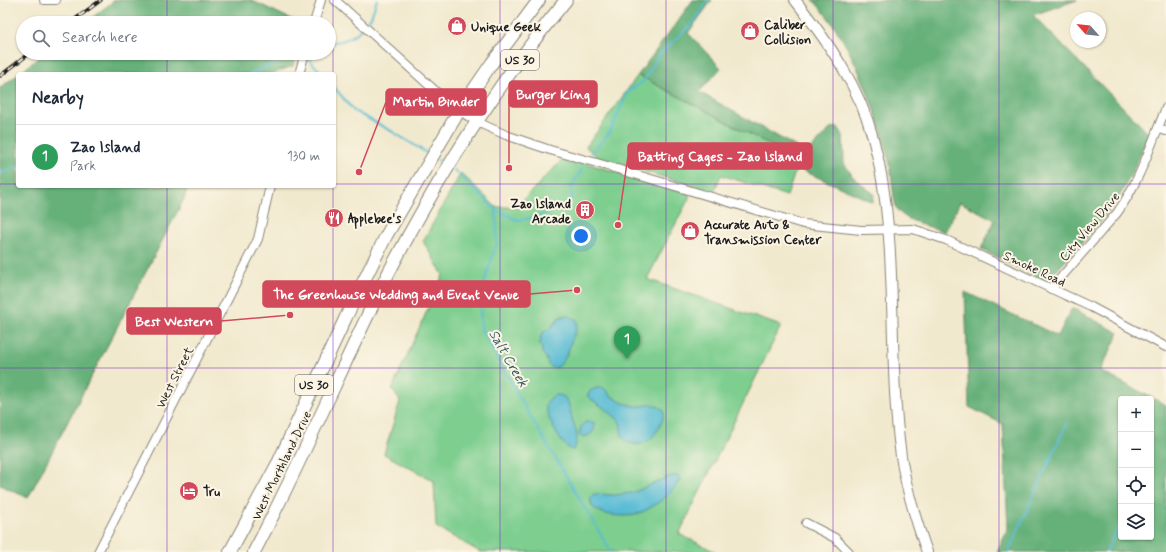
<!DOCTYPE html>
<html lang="en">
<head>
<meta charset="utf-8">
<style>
  :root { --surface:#fff; --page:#f2f2f3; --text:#1f2937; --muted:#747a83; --line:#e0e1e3; --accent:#b45309 }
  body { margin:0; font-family:Mynerve,sans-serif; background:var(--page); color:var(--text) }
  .controls { position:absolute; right:12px; bottom:12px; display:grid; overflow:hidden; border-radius:4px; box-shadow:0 1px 3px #0004 }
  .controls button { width:36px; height:36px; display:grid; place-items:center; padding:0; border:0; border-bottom:1px solid var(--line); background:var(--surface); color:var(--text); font:20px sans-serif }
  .compass { position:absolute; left:1070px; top:12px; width:36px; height:36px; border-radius:50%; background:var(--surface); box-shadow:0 1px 3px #0004; rotate:297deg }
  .you { position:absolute; left:581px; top:236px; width:14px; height:14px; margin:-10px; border:3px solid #fff; border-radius:50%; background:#1a73e8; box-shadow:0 0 0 6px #1a73e833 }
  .badge { display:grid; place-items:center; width:26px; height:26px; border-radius:50%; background:var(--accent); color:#fff; font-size:13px; font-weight:700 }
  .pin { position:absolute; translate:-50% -33px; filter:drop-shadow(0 1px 2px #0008) }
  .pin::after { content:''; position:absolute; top:21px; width:14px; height:12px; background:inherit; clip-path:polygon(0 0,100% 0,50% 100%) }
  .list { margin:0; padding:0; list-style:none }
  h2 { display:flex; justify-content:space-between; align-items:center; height:52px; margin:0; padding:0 16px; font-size:17px }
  h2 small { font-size:13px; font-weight:400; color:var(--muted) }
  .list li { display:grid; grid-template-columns:26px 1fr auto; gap:12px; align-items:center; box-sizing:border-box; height:64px; padding:0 16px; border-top:1px solid var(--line) }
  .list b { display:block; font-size:15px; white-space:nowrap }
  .list p { margin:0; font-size:13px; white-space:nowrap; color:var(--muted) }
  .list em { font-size:13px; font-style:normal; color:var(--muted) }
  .icon { flex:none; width:22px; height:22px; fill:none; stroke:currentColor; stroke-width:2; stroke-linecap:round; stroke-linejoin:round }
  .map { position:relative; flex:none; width:1166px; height:552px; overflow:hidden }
  .search { position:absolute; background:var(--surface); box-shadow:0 1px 3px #0004; left:16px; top:16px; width:320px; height:44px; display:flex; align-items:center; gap:10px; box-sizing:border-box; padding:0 14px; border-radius:22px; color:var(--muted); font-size:15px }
  .panel { position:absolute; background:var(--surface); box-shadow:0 1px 3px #0004; left:16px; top:72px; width:320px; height:116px; border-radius:4px }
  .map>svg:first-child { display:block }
  .green { fill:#7dce8f; stroke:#4c7556 }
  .forest { fill:#66b17a; stroke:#41664b; fill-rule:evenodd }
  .water { fill:#56bbd4; stroke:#396c78 }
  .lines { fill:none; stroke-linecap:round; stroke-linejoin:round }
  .stream { stroke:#56bbd4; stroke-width:2 }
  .minor-casing { stroke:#868275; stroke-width:10 }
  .major-casing { stroke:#868275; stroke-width:12 }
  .highway-casing { stroke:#868275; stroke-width:14 }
  .minor { stroke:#fff; stroke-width:8 }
  .major { stroke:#fff; stroke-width:10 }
  .highway { stroke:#fff; stroke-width:12 }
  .rail-casing { stroke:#1c1c1c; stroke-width:3.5 }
  .rail { stroke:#fcf5e5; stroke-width:2; stroke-dasharray:6; stroke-linecap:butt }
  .grid { fill:none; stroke:#7b2cbf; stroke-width:1; stroke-opacity:0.55 }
  .labels { text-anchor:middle; stroke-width:4; stroke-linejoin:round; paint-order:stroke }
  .shield { fill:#fcf5e5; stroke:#5f5d58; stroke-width:1 }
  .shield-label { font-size:12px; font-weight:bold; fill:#1c1c1c }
  .poi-label { font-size:13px; font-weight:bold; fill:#1c1c1c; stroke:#fcf5e5; text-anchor:start }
  .street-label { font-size:13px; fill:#1c1c1c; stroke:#fcf5e5 }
  .water-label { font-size:14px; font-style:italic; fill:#335c66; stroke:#fcf5e5 }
  .leader { fill:none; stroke:#d1495b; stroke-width:1.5 }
  .callout-dot { fill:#d1495b; stroke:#fcf5e5; stroke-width:1.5 }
  .callout { fill:#d1495b; stroke:#d1495b; stroke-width:1.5 }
  .callout-label { font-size:14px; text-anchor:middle; font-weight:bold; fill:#fff }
</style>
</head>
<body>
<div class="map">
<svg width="1166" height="552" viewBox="0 0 1166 552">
  <rect width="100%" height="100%" fill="#fcf5e5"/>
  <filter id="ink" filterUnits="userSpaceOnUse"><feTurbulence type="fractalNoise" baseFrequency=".025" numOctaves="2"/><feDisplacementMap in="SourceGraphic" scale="8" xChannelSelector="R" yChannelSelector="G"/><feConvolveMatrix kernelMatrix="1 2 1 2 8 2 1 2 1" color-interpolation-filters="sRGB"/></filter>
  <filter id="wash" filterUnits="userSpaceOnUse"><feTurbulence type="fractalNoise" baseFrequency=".012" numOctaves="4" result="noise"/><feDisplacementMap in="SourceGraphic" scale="16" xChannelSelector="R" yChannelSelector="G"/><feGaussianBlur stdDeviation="0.9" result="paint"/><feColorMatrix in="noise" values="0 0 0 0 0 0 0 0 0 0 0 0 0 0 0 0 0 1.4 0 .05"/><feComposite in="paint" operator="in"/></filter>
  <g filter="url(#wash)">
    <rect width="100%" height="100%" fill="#f1e9ce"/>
    <g class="green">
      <polygon points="638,75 799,160 787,196 721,175 714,192 597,157 586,147"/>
      <polygon points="565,157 686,192 689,195 689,198 647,279 781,326 679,534 716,552 480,552 436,527 434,481 384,454 400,401 392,389 443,275 423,241 461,173 496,207 516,207"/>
    </g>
    <g class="forest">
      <polygon points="115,0 251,0 299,23 85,23"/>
      <polygon points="693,0 712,0 688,33 721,68 699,92 807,153 831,128 838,127 843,135 844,163 853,177 874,194 873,202 797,168 799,160 638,75"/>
      <path d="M 813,0 L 1077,0 L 1033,15 L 1149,134 C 1140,155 1132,175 1120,195 C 1101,225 1073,252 1049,279 L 1042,280 L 981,249 L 995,220 L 960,202 L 945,232 C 932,227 904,221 897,209 C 893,202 892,171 889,161 C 887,151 884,141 881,131 C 867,86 846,34 813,0 Z"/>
      <polygon points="45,53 298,53 293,66 271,74 18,74 18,186 188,186 184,199 28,498 0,485 0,88"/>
      <path d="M 965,292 L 1058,336 L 1072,308 L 1119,333 L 1100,371 L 1166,405 L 1166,552 L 997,552 L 1008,528 L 1003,424 L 969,407 ZM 1121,399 L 1151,399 L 1151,537 L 1121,537 Z"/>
    </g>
    <g class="water">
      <path d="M 566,315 C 570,317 576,318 577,321 C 579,326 574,335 572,339 C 569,350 566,359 558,367 C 544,370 550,358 542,353 L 542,348 L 539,344 L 541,341 L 540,339 L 542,333 L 552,327 L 553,324 L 557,322 L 558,318 Z"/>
      <path d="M 601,387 C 607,389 608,394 613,397 C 618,401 625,404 631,405 C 644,410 651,398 664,411 C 663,428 646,454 626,441 C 619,436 623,428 619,421 C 613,413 596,403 587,396 L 591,390 Z"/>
      <path d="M 555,395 C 559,395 563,395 566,399 C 569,403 570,409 571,414 C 574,428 582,436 573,450 C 562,449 547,417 546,407 C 546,401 550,398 555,395 Z"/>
      <path d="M 586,422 L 592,422 L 595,424 C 595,432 588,439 580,436 C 579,430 581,424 586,422 Z"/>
      <path d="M 671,476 L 679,476 L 680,479 C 674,494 649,511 634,515 C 623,517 594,516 591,503 C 590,499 591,497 594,494 L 615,495 L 632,493 Z"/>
    </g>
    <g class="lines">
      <g class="stream">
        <polyline points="365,24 371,17 377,0"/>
        <path d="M 329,44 C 333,42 337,42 341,41 C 351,39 357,34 363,27"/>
        <polyline points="309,60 323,74"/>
        <polyline points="310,60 318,53"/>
        <polyline points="250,74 294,55"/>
        <polyline points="334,87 354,111 393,132 427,153"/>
        <polyline points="591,153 610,132 628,91 644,81 659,55 694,22 708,0"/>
        <polyline points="438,160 443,164"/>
        <polyline points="454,170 496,210 497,242 480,297 481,329 519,397 611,552"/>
        <polyline points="0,173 18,167"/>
        <polyline points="497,210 517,220 532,218 550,212 564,206 572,198 572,185 582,169"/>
        <polyline points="1008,552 1067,423"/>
        <polyline points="1106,552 1121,522"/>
      </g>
    </g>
  </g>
  <g filter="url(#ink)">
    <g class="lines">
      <defs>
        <g id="minor">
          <polyline points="44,0 56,0"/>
          <polyline points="335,0 452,106 477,122 506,135 550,150 597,163 803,224 861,230 913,229 946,240 1091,307 1166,347"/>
          <polyline points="314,23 321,0"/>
          <polyline points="299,74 305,53"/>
          <polyline points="1158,128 1166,131"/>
          <path d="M 1051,289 L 1117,213 C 1140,181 1151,144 1166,108"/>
          <polyline points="806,523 835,538 849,552"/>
          <polyline points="98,552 258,239 270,186"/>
        </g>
        <path id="major" d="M 795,0 C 828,42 859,86 873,138 C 901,241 886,351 901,456 C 906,489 916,521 927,552"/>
        <g id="highway">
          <polyline points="230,552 279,461 346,317 386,236 459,111 492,63 539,0"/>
          <path d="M 254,552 C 302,462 341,367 387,276 C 437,179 497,84 566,0"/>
        </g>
      </defs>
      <use href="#minor" class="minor-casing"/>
      <use href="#major" class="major-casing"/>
      <use href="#highway" class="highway-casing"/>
      <use href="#minor" class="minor"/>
      <use href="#major" class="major"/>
      <use href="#highway" class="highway"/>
      <defs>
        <g id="rail">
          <polyline points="70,23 101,0"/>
          <polyline points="0,76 30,53"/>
        </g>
      </defs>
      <use href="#rail" class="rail-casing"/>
      <use href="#rail" class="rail"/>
    </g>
  </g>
  <path class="grid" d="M 167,0 L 167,23M 333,0 L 333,74M 500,0 L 500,552M 666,0 L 666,552M 833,0 L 833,552M 999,0 L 999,552M 167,53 L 167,74M 0,184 L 18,184M 334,184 L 1166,184M 167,186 L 167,552M 333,186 L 333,552M 0,368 L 1166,368"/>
  <defs>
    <symbol id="shop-disc" viewBox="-11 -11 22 22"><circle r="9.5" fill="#d1495b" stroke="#fcf5e5"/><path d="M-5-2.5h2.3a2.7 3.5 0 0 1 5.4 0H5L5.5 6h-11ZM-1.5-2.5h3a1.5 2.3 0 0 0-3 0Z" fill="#fff"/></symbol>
    <symbol id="building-disc" viewBox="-11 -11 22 22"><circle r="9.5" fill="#d1495b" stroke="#fcf5e5"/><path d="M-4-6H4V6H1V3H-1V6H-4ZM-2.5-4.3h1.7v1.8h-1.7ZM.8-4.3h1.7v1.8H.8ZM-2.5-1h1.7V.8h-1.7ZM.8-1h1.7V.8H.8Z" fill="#fff"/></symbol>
    <symbol id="restaurant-disc" viewBox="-11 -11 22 22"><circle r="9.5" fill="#d1495b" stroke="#fcf5e5"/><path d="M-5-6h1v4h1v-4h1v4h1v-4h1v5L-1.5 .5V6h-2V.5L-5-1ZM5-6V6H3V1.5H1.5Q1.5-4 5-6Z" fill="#fff"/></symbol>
    <symbol id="hotel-disc" viewBox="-11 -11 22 22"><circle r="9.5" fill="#d1495b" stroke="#fcf5e5"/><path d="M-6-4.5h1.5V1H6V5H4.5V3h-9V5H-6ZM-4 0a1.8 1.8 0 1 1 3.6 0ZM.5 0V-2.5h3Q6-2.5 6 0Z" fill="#fff"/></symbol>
  </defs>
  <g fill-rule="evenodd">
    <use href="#shop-disc" x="446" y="15" width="22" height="22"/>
    <use href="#shop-disc" x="739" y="20" width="22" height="22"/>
    <use href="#building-disc" x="574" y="199" width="22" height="22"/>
    <use href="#restaurant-disc" x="323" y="207" width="22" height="22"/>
    <use href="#shop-disc" x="679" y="220" width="22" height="22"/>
    <use href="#hotel-disc" x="178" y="480" width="22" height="22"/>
  </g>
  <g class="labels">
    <g class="shield">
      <rect x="501" y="50" width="38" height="20" rx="3"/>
      <rect x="295" y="375" width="38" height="20" rx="3"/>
    </g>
    <g class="shield-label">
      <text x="520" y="64">US 30</text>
      <text x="314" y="389">US 30</text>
    </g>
    <g class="poi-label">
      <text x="764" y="29">Caliber<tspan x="764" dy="15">Collision</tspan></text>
      <text x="471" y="31">Unique Geek</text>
      <text x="571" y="208" text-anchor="end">Zao Island<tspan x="571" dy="15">Arcade</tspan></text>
      <text x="348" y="223">Applebee's</text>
      <text x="704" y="229">Accurate Auto &amp;<tspan x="704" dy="15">Transmission Center</tspan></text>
      <text x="203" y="496">Tru</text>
    </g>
    <g class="street-label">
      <text transform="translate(1089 226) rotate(-50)" y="5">City View Drive</text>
      <text transform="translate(1035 268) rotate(25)" y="5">Smoke Road</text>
      <text transform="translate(174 377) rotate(-63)" y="5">West Street</text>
      <text transform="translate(281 465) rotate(-64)" y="5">West Morthland Drive</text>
    </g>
    <g class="water-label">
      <text transform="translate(509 358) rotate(60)" y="5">Salt Creek</text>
    </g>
  </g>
  <path class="leader" d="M509 168L509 94M359 172L386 102M618 225L628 156M577 290L530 294M290 315L221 321"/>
  <g class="callout-dot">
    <circle cx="509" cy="168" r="4"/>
    <circle cx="359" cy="172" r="4"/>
    <circle cx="618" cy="225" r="4"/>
    <circle cx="577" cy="290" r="4"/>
    <circle cx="290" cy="315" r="4"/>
  </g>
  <g class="callout">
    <rect x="509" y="81" width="88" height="26" rx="4"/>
    <rect x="386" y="89" width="100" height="26" rx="4"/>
    <rect x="628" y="143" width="184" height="26" rx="4"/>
    <rect x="263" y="281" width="267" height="26" rx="4"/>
    <rect x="127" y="308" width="94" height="26" rx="4"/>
  </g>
  <g class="callout-label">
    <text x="553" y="99">Burger King</text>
    <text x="436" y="106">Martin Binder</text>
    <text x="720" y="161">Batting Cages - Zao Island</text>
    <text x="396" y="299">The Greenhouse Wedding and Event Venue</text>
    <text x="174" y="326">Best Western</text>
  </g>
</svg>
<div class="controls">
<button>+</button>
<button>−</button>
<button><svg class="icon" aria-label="locate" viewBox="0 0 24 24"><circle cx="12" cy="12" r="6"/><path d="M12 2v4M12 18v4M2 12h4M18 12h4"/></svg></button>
<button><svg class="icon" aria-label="layers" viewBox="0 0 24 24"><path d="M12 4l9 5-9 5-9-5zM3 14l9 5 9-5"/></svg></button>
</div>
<svg class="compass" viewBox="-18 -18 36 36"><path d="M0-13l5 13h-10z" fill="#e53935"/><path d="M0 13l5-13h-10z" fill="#747a83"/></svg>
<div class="you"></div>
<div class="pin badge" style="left:627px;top:359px;background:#2e9e5b">1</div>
<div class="search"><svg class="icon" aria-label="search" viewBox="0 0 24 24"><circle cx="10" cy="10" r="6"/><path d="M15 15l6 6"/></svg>Search here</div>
<section class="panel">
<h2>Nearby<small></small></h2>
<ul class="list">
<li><span class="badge" style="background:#2e9e5b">1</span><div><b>Zao Island</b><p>Park</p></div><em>130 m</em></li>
</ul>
</section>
</div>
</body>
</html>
